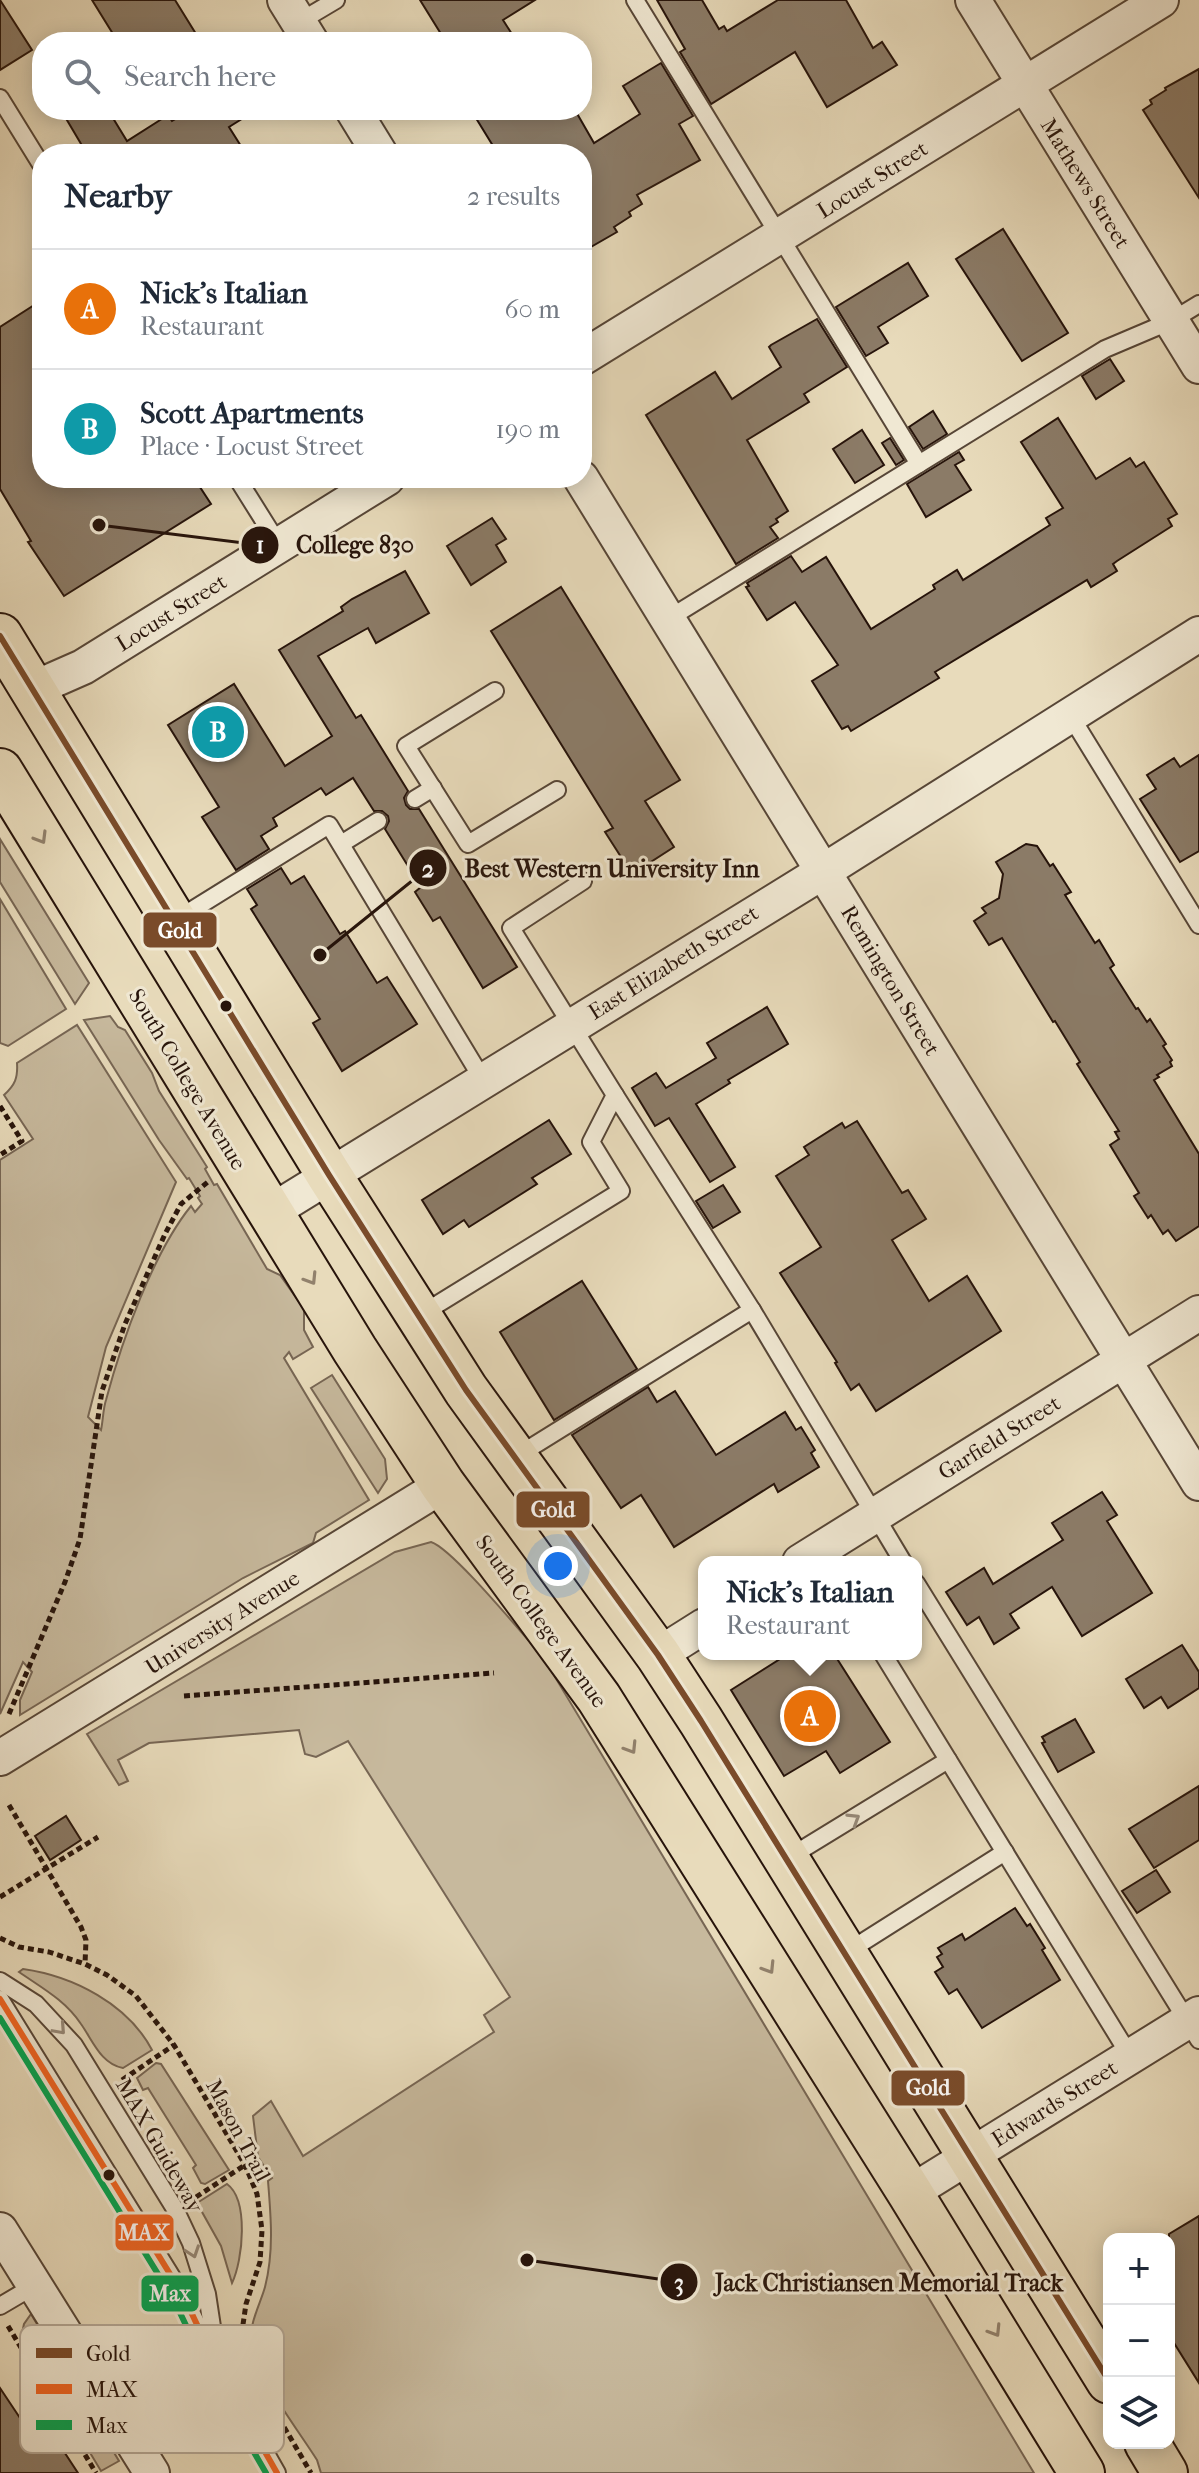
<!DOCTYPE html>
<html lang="en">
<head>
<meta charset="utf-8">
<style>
  :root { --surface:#fff; --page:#f6f6f7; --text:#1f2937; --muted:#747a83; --line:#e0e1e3; --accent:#8f2418 }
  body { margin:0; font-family:"IM FELL French Canon",serif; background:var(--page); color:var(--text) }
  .controls { position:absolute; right:24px; bottom:24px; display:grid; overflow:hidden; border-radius:16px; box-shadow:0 4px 20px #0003 }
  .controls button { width:72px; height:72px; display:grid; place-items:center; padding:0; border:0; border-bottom:2px solid var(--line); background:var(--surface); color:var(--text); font:40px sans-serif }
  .you { position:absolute; left:558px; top:1566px; width:28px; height:28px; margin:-20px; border:6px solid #fff; border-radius:50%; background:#1a73e8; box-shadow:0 0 0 12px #1a73e833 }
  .badge { display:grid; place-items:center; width:52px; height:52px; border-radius:50%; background:var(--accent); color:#fff; font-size:26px; font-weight:700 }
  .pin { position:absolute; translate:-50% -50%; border:4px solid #fff; box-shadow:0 2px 8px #0006 }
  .popup { position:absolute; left:698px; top:1556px; width:224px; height:104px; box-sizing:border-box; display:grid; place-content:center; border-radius:16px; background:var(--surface); filter:drop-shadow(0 2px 6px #0005); font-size:26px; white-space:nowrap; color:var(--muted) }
  .popup b { font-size:30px; color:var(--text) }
  .popup::after { content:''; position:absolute; left:50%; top:100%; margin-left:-16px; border:16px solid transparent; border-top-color:var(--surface) }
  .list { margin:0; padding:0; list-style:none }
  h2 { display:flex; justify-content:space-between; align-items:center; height:104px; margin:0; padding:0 32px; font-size:34px }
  h2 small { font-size:26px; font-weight:400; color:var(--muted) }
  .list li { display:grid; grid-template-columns:52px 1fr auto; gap:24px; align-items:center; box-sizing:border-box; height:120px; padding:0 32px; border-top:2px solid var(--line) }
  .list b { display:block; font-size:30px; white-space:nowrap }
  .list p { margin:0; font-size:26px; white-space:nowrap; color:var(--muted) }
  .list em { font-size:26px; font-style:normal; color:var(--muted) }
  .icon { flex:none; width:44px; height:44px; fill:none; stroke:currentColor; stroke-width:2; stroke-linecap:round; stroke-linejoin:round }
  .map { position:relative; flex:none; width:1199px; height:2473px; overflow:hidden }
  .search { position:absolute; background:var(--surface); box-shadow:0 4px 20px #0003; left:32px; top:32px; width:560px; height:88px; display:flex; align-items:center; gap:20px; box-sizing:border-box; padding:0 28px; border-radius:32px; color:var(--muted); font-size:30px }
  .panel { position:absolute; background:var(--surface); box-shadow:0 4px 20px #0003; left:32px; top:144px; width:560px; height:344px; border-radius:32px }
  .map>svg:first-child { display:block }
  .green { fill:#c7b99d; stroke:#776654; stroke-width:2 }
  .building { fill:#8b7b67; stroke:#27140b; stroke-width:2 }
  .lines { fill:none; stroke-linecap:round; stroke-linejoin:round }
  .service-casing { stroke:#574637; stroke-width:20 }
  .minor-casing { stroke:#574637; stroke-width:38 }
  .trunk-casing { stroke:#27140b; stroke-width:48 }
  .path { stroke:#27140b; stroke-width:5; stroke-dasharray:6 4; stroke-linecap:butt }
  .service { stroke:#f0e8d3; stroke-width:16 }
  .minor { stroke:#f0e8d3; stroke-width:34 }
  .trunk { stroke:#e8dbbb; stroke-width:44 }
  .bus-1-casing { stroke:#f0e8d3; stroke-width:12 }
  .bus-2-casing { stroke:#f0e8d3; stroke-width:12 }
  .bus-3-casing { stroke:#f0e8d3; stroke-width:12 }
  .bus-1 { stroke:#7a4b2a; stroke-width:6 }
  .bus-2 { stroke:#f26522; stroke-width:6 }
  .bus-3 { stroke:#00a651; stroke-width:6 }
  .oneway { stroke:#91816c }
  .oneway2 { stroke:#968979 }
  .bus-dot { fill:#27140b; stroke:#f0e8d3; stroke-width:3 }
  .labels { text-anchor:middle; stroke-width:6; stroke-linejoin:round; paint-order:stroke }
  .street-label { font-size:22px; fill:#27140b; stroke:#f0e8d3 }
  .key { fill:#f0e8d3; stroke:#b4a897; stroke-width:2 }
  .key-label { font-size:22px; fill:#27140b }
  .leader { fill:none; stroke:#27140b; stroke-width:3 }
  .callout-dot { fill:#27140b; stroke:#f0e8d3; stroke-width:3 }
  .mark-label { font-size:24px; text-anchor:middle; font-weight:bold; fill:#fff }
  .callout-label { font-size:24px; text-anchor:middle; font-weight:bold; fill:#27140b; stroke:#f0e8d3; stroke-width:6; stroke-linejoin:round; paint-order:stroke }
  .line-badge { stroke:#f0e8d3; stroke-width:3 }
  .badge-label { font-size:22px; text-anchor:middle; font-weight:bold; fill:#fff }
</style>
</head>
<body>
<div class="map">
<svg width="1199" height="2473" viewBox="0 0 1199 2473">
  <rect width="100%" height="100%" fill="#e8dbbb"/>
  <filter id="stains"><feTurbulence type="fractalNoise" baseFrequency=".0025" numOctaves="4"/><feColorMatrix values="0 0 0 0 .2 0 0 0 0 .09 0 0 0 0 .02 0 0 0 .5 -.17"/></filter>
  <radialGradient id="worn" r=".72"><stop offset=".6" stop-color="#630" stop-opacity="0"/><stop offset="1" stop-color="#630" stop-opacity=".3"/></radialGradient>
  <g class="green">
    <polygon points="0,839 89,983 75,1004 0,882"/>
    <polygon points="0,899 66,1009 8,1046 0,1043"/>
    <path d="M 110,1016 L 118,1027 L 125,1030 L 152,1073 L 159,1091 L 207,1167 L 205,1169 L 214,1185 L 217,1184 L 267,1269 L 280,1275 L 304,1309 L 304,1330 L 313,1347 L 293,1359 L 289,1352 L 284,1358 L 369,1500 L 316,1533 L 313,1543 L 243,1578 L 20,1715 L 20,1700 L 32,1672 L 23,1662 L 0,1714 L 0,1160 L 33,1139 L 4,1095 C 15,1085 18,1078 17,1063 L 77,1025 L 176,1182 L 106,1347 L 88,1417 L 101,1430 C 103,1421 103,1409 106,1400 C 122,1340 153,1253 191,1206 L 195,1212 L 202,1204 L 198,1198 L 200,1196 L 189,1178 L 187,1179 L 159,1140 L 84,1020 Z"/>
    <polygon points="332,1375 385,1459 387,1479 378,1493 311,1388"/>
    <path d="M 431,1542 C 453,1549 523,1635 543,1657 L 1034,2473 L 321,2473 L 317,2460 C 296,2427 262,2384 252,2347 C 247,2327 260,2305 265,2287 C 274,2252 271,2217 268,2181 L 272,2178 L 258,2157 L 253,2116 L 271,2101 L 303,2156 L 494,2032 L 484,2015 L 510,1997 L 348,1741 L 316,1757 L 305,1754 L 299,1730 L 149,1743 L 118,1760 L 128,1781 L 119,1785 L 87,1734 L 395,1552 Z"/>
    <path d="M 23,1969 C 73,1976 128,2004 152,2050 L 123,2068 C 101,2064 93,2041 81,2024 C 65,2000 42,1988 19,1972 Z"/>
    <polygon points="156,2063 161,2064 229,2170 205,2184 201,2183 193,2168 196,2165 148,2088 143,2090 137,2078"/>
    <path d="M 227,2184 C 249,2200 243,2260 232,2283 L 221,2246 L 197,2203 Z"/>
    <polygon points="31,2314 119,2461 101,2471 21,2338 24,2324"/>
  </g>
  <g class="building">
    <polygon points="0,0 32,50 0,70"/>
    <polygon points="92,0 175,0 201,42 118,42"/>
    <polygon points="420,0 535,0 503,20 517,42 446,42"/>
    <polygon points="657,0 702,0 719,29 724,26 727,31 778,0 846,0 873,48 882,42 897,65 827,107 795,52 711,104 680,52 685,49"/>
    <polygon points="661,63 693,116 679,124 700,160 637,195 642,204 629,212 631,216 614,227 617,232 582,252 582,154 498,154 471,110 575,110 594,143 640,114 623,86"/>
    <polygon points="1199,69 1199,198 1143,110 1152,104 1150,100 1166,90 1165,88"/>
    <polygon points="61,110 108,110 127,141 168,115 172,121 191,110 256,110 229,127 246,154 87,154"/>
    <polygon points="1003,229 1068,333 1022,361 956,259"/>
    <polygon points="908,263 928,296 878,327 888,343 866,356 836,307"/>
    <polygon points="42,300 42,478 194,478 211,504 64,596 28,542 31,541 0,489 0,327"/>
    <polygon points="817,319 847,367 804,394 809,402 747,440 788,511 776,519 778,522 770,527 778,538 736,564 646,415 715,372 732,399 781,367 769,347 771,345"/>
    <polygon points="1110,359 1124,381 1096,399 1082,376"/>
    <polygon points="933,411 947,434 923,449 909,427"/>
    <polygon points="1058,418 1096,479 1130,458 1136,467 1144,462 1177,514 1168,519 1172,526 1117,561 1113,564 1117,571 1091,587 1087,580 935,672 939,678 886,710 851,731 848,726 842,729 812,681 838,665 795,602 767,620 746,587 749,586 747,583 791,556 802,572 826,557 871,629 935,589 933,585 957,570 963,580 1050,525 1046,518 1063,508 1021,442"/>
    <polygon points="862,430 884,465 855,483 833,449"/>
    <polygon points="890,438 904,460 896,465 882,443"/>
    <polygon points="959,452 964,460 955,465 971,490 926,517 907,484"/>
    <polygon points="492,518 506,539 496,545 506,562 471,585 447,546"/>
    <polygon points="405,571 429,613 376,643 368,628 318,656 356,718 361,715 408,791 404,798 406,805 410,809 419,809 517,967 483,988 440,917 433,921 415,892 421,887 385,829 389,821 388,816 382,811 374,811 353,778 326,795 321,788 273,818 277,826 261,836 269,849 236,870 202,817 219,807 168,725 234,684 285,766 332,736 279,650 343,611 341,607 352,599"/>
    <polygon points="561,587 680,780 645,801 674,847 632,874 605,832 613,828 491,631"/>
    <polygon points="1199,755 1199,851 1180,862 1140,799 1156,789 1147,775 1174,758 1180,767"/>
    <polygon points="1026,844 1037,846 1050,866 1053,864 1071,892 1065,895 1095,943 1099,940 1114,965 1110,968 1136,1009 1138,1008 1147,1022 1150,1019 1166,1044 1163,1046 1172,1060 1170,1062 1172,1066 1157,1075 1159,1077 1154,1080 1199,1154 1199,1226 1176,1241 1168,1230 1163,1234 1151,1215 1148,1218 1134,1196 1139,1193 1110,1145 1119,1139 1115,1132 1119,1131 1077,1064 1080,1062 1055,1021 1053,1022 1002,938 989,945 974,921 986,913 982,908 999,898 1003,874 996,862"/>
    <polygon points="281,868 291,884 304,876 340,934 345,931 377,983 387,977 417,1024 342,1071 313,1023 320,1019 251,909 257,905 247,889"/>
    <polygon points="767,1007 788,1044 728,1080 730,1083 696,1104 735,1167 710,1182 669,1118 655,1126 632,1088 656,1073 666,1088 716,1058 707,1043"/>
    <polygon points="549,1120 571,1154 532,1178 537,1184 469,1227 464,1220 443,1234 422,1200"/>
    <polygon points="857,1121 902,1193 908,1190 926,1219 892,1240 929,1301 967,1276 1001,1331 876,1411 859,1384 851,1390 835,1363 837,1362 780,1273 821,1247 776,1176 809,1155 804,1147 842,1123 845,1128"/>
    <polygon points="723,1185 740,1212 713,1228 696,1201"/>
    <polygon points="582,1281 637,1369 554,1420 500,1332"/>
    <polygon points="648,1387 657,1402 675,1391 716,1455 785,1412 796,1430 801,1427 815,1450 811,1453 819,1467 778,1492 774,1484 674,1547 641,1495 621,1508 572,1435"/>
    <polygon points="1102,1492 1117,1515 1107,1521 1152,1593 1082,1636 1052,1587 1010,1614 1019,1628 994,1644 979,1617 967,1625 946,1592 984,1568 993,1584 1063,1540 1052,1523"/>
    <polygon points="1182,1645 1199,1672 1199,1688 1168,1708 1161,1697 1144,1708 1126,1679"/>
    <polygon points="788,1654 834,1654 890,1742 840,1773 826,1751 784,1776 731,1690"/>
    <polygon points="1075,1719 1094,1752 1058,1772 1042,1743 1045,1742 1042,1737"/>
    <polygon points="1199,1786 1199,1840 1154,1868 1129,1829"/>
    <polygon points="66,1816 81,1840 50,1860 35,1836"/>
    <polygon points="1156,1870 1170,1892 1137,1913 1122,1891"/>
    <polygon points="1015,1908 1027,1926 1030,1924 1045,1948 1042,1950 1060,1980 982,2028 957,1989 949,1994 935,1972 943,1967 937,1957 942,1954 938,1948 962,1934 965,1940"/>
    <polygon points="1199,2216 1199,2383 1169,2335 1169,2234"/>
    <polygon points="0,2388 22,2421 38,2412 78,2473 0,2473"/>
  </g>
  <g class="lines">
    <defs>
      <g id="service">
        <polyline points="635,0 919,464"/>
        <polyline points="299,22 336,0"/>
        <polyline points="0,98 42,166"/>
        <polyline points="237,478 279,545"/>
        <polyline points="668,619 1105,349 1171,321 1199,304"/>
        <polyline points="495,691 406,746 468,844 557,790"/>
        <polyline points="1070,715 1199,925"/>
        <polyline points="415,799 433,788"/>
        <polyline points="341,844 378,821"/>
        <polyline points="176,920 329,825 483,1080"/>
        <polyline points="615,1095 752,1310 903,1562"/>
        <polyline points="420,1315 621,1191 591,1142 615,1095 511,928 583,881"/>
        <polyline points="517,1456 752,1310"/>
        <polyline points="916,1583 1199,2040"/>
        <polyline points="883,1654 1130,2056"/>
        <polyline points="788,1858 948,1760"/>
        <polyline points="847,1952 1005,1852"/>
        <polyline points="0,1981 36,2004 74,2045 175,2209 191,2243 207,2294 216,2353"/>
        <polyline points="0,1999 183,2295 218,2369 277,2473"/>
        <polyline points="0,2306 34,2286"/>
      </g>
      <g id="minor">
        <polyline points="285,0 311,42"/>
        <polyline points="973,0 1199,366"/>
        <polyline points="353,110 380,154"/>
        <polyline points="582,358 1161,0"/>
        <polyline points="581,478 1199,1483"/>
        <polyline points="33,689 83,667 387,478"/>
        <polyline points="269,1213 824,871 1199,634"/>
        <polyline points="800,1562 1199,1313"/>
        <polyline points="658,1655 704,1626"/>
        <polyline points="0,1758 443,1485"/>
        <polyline points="910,2193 1199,2014"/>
        <polyline points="0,2230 152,2473"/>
      </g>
      <g id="trunk">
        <polyline points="0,636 329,1175 419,1316 466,1390 658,1655 701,1721 1109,2381"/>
        <polyline points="0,771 355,1350 443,1485 599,1698 910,2193 1082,2473"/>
        <polyline points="1147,2443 1165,2473"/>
      </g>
    </defs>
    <use href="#service" class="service-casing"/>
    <use href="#minor" class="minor-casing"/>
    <use href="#trunk" class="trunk-casing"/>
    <g class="path">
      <polyline points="0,1106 22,1141 0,1155"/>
      <polyline points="184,1696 494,1673"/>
      <polyline points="9,1714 65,1582 80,1539 102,1391 125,1324 165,1234 181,1204 209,1181"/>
      <polyline points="9,1805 81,1927 86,1940 85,1964"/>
      <polyline points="0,1897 98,1837"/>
      <polyline points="0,1938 19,1947 49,1952 85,1964 107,1975 136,1996 174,2045 245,2165 257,2194 262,2230 260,2262 246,2304 241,2338"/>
      <polyline points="122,2080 174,2045"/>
      <polyline points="196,2197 245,2165"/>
      <polyline points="8,2326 96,2473"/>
      <polyline points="242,2348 249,2367 311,2473"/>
    </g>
    <use href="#service" class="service"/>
    <use href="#minor" class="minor"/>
    <use href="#trunk" class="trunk"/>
    <defs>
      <polyline id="bus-1" points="0,636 329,1175 466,1390 658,1655 701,1721 1109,2381"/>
      <polyline id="bus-2" points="0,1999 183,2295 218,2369 277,2473"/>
      <polyline id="bus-3" points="0,2018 174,2300 209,2374 266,2473"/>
    </defs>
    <use href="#bus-1" class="bus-1-casing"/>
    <use href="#bus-2" class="bus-2-casing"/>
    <use href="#bus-3" class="bus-3-casing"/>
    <use href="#bus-1" class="bus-1"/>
    <use href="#bus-2" class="bus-2"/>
    <use href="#bus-3" class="bus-3"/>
  </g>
  <defs><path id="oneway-chevron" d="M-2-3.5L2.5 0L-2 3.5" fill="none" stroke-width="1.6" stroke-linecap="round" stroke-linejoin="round" transform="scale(2)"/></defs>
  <g class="oneway">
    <use href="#oneway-chevron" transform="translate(41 838) rotate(59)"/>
    <use href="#oneway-chevron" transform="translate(311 1279) rotate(58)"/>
    <use href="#oneway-chevron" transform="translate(631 1748) rotate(58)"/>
    <use href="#oneway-chevron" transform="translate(769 1968) rotate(58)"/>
    <use href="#oneway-chevron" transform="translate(995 2331) rotate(58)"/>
  </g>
  <g class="oneway2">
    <use href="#oneway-chevron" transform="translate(854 1819) rotate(-32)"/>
    <use href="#oneway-chevron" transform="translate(60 2029) rotate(48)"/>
    <use href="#oneway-chevron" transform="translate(193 2252) rotate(71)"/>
  </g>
  <g class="bus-dot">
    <circle cx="226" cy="1006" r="7"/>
    <circle cx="109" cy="2175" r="7"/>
  </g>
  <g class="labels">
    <g class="street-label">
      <text transform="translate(872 179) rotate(-32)" y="8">Locust Street</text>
      <text transform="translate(1086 183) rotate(58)" y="8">Mathews Street</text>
      <text transform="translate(171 612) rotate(-32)" y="8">Locust Street</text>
      <text transform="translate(673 962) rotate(-32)" y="8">East Elizabeth Street</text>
      <text transform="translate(891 980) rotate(59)" y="8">Remington Street</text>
      <text transform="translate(188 1079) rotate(59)" y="8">South College Avenue</text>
      <text transform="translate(999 1437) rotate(-32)" y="8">Garfield Street</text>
      <text transform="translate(542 1621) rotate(54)" y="8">South College Avenue</text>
      <text transform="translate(222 1622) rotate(-32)" y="8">University Avenue</text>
      <text transform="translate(1054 2103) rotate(-32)" y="8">Edwards Street</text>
      <text transform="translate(239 2130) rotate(62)" y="8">Mason Trail</text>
      <text transform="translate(160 2145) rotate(60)" y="8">MAX Guideway</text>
    </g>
  </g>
  <rect x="20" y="2325" width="264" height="128" rx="12" class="key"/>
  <rect x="36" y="2348" width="36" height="10" fill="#7a4b2a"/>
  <rect x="36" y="2384" width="36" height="10" fill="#f26522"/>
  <rect x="36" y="2420" width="36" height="10" fill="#00a651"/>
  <g class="key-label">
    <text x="86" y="2361">Gold</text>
    <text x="86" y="2397">MAX</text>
    <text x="86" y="2433">Max</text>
  </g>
  <path class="leader" d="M99 525L260 545M320 955L428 868M527 2260L679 2282"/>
  <g class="callout-dot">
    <circle cx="99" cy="525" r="8"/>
    <circle cx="320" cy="955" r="8"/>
    <circle cx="527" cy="2260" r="8"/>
    <circle cx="260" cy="545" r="20"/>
    <circle cx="428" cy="868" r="20"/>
    <circle cx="679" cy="2282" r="20"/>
  </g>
  <g class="mark-label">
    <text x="260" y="553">1</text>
    <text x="428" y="877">2</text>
    <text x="679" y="2291">3</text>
  </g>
  <g class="callout-label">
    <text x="355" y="553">College 830</text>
    <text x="612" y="877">Best Western University Inn</text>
    <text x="889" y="2291">Jack Christiansen Memorial Track</text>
  </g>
  <g class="line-badge">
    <rect x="142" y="911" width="76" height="38" rx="8" fill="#7a4b2a"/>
    <rect x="515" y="1490" width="76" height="39" rx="8" fill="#7a4b2a"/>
    <rect x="890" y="2069" width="76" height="38" rx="8" fill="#7a4b2a"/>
    <rect x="114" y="2213" width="61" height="39" rx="8" fill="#f26522"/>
    <rect x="140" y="2274" width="60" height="39" rx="8" fill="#00a651"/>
  </g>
  <g class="badge-label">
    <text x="180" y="938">Gold</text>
    <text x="553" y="1517">Gold</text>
    <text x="928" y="2095">Gold</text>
    <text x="144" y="2240">MAX</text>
    <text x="170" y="2301">Max</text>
  </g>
  <rect width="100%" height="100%" filter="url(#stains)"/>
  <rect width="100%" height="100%" fill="url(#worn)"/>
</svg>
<div class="controls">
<button>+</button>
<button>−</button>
<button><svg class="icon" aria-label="layers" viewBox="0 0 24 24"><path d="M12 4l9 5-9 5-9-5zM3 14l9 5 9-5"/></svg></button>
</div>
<div class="you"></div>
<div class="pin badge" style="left:810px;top:1716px;background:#e8710a">A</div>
<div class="popup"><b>Nick's Italian</b>Restaurant</div>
<div class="pin badge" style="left:218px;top:732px;background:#0f9aa8">B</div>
<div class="search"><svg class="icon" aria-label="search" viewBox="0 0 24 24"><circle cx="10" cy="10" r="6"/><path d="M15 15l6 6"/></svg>Search here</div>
<section class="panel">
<h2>Nearby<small>2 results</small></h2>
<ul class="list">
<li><span class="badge" style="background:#e8710a">A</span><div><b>Nick's Italian</b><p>Restaurant</p></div><em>60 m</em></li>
<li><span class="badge" style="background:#0f9aa8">B</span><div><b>Scott Apartments</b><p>Place · Locust Street</p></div><em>190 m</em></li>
</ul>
</section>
</div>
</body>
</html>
